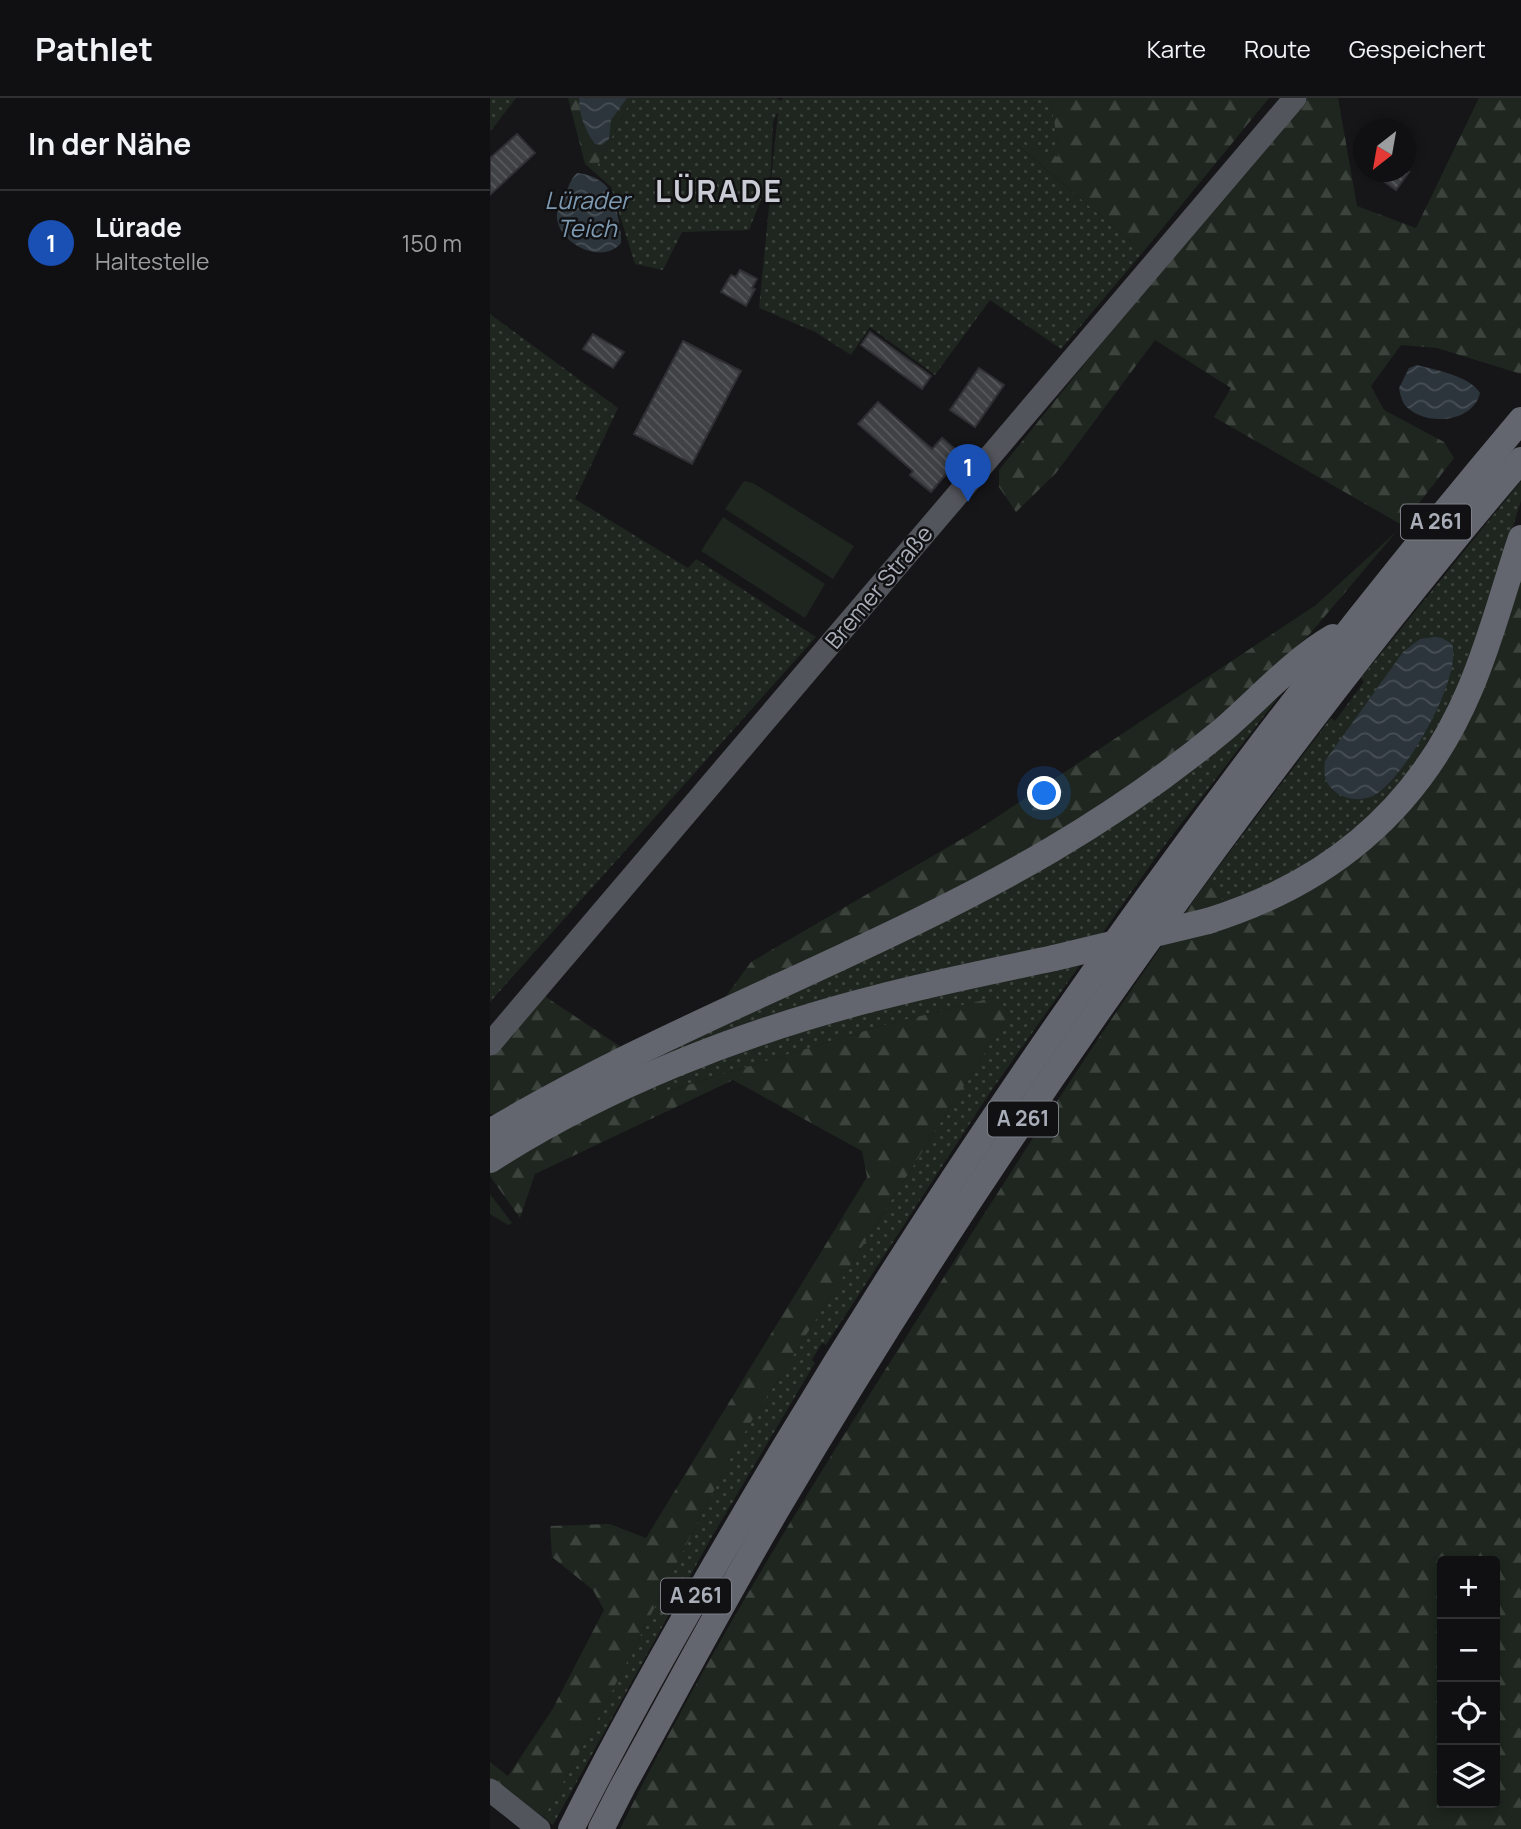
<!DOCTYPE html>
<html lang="de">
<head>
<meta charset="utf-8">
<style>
  :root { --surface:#101012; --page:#1e1e20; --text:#f1f3f6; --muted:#9c9d9f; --line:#303032; --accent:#f2b134 }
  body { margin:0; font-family:Manrope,sans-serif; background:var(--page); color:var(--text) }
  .controls { position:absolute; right:21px; bottom:21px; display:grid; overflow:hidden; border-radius:7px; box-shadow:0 4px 10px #0003 }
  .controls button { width:63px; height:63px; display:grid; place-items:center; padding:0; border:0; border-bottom:2px solid var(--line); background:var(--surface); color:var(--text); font:35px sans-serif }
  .compass { position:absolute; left:863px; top:21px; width:63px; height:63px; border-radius:50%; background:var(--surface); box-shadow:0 4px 10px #0003; rotate:211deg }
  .you { position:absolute; left:555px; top:696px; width:24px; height:24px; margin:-18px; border:5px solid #fff; border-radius:50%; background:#1a73e8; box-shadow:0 0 0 10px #1a73e833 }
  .badge { display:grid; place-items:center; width:46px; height:46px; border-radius:50%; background:var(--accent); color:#fff; font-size:23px; font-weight:700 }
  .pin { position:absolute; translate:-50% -58px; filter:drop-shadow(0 2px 4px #0008) }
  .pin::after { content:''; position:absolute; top:37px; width:24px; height:21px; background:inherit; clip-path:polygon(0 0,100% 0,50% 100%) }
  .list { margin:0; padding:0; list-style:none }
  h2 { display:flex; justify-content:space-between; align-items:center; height:91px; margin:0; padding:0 28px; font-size:30px }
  h2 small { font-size:23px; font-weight:400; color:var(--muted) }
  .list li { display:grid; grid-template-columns:46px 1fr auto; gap:21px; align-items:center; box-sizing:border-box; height:105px; padding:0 28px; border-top:2px solid var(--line) }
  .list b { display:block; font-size:26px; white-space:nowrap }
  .list p { margin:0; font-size:23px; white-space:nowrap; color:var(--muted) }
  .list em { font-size:23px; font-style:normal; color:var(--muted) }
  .icon { flex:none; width:38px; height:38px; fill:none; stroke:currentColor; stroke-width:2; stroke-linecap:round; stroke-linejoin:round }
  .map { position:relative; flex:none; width:1031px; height:1731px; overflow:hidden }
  header { display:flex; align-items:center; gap:42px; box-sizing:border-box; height:98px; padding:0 35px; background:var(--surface); border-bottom:2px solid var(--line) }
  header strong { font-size:33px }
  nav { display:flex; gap:38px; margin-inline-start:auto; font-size:24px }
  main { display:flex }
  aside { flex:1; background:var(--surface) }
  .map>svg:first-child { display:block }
  .grass { fill:url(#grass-dots); fill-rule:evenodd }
  .forest { fill:url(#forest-firs); fill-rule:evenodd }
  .pitch { fill:#1e261f }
  .water { fill:url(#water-waves) }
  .building { fill:url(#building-back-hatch); stroke:#303034; stroke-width:2 }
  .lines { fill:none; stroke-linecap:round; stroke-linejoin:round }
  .major { stroke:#53555c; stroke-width:23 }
  .highway { stroke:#63666e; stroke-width:26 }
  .highway-bridge { stroke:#63666e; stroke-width:26 }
  .labels { text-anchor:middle; stroke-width:5; stroke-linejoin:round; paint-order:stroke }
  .shield { fill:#111113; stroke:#7b7e86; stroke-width:2 }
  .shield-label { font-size:21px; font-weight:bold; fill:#a8adb8 }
  .street-label { font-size:23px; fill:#a8adb8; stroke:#111113 }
  .water-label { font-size:24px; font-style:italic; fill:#7f9bb3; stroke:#111113 }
  .district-label { font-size:30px; font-weight:bold; letter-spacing:2px; fill:#c9ccd4; stroke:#111113 }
</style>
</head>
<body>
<header>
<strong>Pathlet</strong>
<nav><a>Karte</a><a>Route</a><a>Gespeichert</a></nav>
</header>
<main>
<aside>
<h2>In der Nähe<small></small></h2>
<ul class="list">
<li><span class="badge" style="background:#1a4fb4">1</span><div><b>Lürade</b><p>Haltestelle</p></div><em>150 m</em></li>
</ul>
</aside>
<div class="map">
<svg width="1031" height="1731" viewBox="0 0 1031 1731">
  <defs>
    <pattern id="grass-dots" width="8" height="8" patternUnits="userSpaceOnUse" patternTransform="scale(1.75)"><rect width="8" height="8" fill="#1e261f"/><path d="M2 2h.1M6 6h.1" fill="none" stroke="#3c433d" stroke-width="1.8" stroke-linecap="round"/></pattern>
    <pattern id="forest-firs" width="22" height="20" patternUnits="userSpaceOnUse" patternTransform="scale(1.75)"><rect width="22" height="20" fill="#1e261f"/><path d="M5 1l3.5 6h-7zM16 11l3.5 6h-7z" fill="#3c433d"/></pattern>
    <pattern id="water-waves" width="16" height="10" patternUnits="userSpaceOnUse" patternTransform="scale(1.75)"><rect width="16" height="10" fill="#2c353c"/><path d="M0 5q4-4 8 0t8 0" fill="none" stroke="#485056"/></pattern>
    <pattern id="building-back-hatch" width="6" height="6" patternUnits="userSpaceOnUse" patternTransform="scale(1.75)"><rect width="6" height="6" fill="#404145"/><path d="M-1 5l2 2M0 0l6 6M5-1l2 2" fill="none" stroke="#595a5e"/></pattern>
  </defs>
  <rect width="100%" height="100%" fill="#161618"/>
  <g class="grass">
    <polygon points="0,0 26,0 0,34"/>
    <path d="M 142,0 L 286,0 L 291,3 L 293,0 L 560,0 L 568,46 L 568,60 L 524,44 L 653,154 L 571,251 L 500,202 L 445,277 L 380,229 L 361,257 L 325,234 L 269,210 L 280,99 L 272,99 L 259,132 L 192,134 L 173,172 L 145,166 L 121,89 L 104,74 ZM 287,15 L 288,15 L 280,92 L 283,24 Z"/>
    <polygon points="0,216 128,310 85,401 198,470 206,461 326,539 0,904"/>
    <path d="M 1031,383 L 1031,403 L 970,593 L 902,700 L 821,768 L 741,807 C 727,802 729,789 717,784 L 841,620 L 845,623 L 874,584 L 871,580 ZM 941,624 L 907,675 L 855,699 L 840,690 Z"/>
    <polygon points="784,597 787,601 671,752 499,996 336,1247 332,1245 322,1262 325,1265 220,1442 63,1727 54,1719 111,1615 249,1343 520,915 505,899 391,928 178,993 154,993 213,966 587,841 471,871 6,1038"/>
  </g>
  <g class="forest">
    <polygon points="78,0 142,0 104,74 95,66"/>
    <polygon points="560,0 779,0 653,154 522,42 568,59 568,46"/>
    <polygon points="809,0 848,0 867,108 926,130 989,0 1031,0 1031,276 947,250 911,247 881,288 894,312 954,344 964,360 912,427 724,319 741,290 665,242 566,375 526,414 509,389 509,372"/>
    <polygon points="907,433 818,538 750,600 671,667 521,766 231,905 261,864 489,731 826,507"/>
    <path d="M 1031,454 L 1031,1731 L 130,1731 C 216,1557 319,1391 423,1228 C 518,1078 613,928 717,784 C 729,789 727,802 741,807 L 713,837 L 902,725 ZM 952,1463 L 1005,1463 L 1005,1705 L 952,1705 Z"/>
    <polygon points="53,897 134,951 5,1017 0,1016 0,958"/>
    <polygon points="505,899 520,915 249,1343 111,1615 54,1719 0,1683 0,1664 18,1678 62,1612 114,1512 103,1492 62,1459 60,1428 120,1426 156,1440 377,1079 372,1053 243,982 45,1076 30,1120 0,1078 0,1074 76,1031 154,993 178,993 391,928"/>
    <polygon points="0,1096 22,1125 18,1127 0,1116"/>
  </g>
  <g class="pitch">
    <polygon points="254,383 263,385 364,448 343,481 235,411"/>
    <polygon points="233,419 335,486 315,520 211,453"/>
  </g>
  <g class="water">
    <path d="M 89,0 L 137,0 L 121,22 L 119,41 L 112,47 L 105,46 C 95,33 89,16 89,0 Z"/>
    <path d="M 87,75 C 97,76 110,80 117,89 C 125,99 132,132 131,145 C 113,167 70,147 67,120 C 66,110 73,103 76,94 C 80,86 80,82 87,75 Z"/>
    <path d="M 927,267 C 946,272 980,278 990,295 C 983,326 932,329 914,306 C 911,301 910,295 909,290 L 919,270 Z"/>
    <path d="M 945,539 L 952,540 L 962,546 C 973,579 914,682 883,698 C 872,703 857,702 847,695 C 835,687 833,677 835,663 L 913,554 L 930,541 Z"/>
  </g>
  <g class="building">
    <polygon points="27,36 45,55 0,97 0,60"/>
    <polygon points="881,74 919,74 906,92"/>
    <polygon points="250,172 267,181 262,190 265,191 256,208 231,194 241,177 246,179"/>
    <polygon points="380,234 441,278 432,291 371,247"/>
    <polygon points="103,236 134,254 123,270 93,251"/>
    <polygon points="193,243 251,273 202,366 144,336"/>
    <polygon points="489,270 514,287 485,329 460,312"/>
    <polygon points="388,304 442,351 452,340 472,357 441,394 420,377 423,373 368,326"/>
  </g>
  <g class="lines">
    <g class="major">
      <polyline points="0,946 805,0"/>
      <polyline points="0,1692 49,1731"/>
    </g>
    <g class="highway">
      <path d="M 718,823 C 840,785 930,710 980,591 C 1001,542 1014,490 1031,440"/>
      <path d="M 0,1034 C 180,926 380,858 561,752 C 622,716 680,676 734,631 C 770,600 802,563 843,539"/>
      <path d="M 0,1062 C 115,988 250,935 382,901 C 442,885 503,873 564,860"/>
      <path d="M 81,1731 C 146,1601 219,1475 294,1350 C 511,988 759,645 1031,322"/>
      <path d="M 111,1731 L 133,1688 C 185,1594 235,1499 290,1406 C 414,1196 550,991 693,794 C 801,646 912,501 1031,362"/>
    </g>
    <polyline class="highway-bridge" points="564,860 718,823"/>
  </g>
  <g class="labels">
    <g class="shield">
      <rect x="911" y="406.5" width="70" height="35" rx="5"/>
      <rect x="498" y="1003.5" width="70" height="35" rx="5"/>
      <rect x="171" y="1480.5" width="70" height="35" rx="5"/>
    </g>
    <g class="shield-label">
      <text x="946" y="431">A 261</text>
      <text x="533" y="1028">A 261</text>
      <text x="206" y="1505">A 261</text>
    </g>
    <g class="street-label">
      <text transform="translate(389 489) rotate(-50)" y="8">Bremer Straße</text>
    </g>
    <g class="water-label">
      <text x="97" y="111">Lürader<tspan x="97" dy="28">Teich</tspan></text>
    </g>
    <g class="district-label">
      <text x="229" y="104">LÜRADE</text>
    </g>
  </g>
</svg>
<div class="controls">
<button>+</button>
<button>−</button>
<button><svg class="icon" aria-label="locate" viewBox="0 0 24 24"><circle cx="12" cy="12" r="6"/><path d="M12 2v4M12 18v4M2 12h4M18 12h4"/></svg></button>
<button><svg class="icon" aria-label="layers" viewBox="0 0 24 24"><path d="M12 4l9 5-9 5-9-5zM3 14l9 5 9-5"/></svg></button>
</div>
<svg class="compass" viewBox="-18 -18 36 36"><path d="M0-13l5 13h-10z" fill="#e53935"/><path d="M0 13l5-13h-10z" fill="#9c9d9f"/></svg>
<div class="you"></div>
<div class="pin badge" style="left:478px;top:404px;background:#1a4fb4">1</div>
</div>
</main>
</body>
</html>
